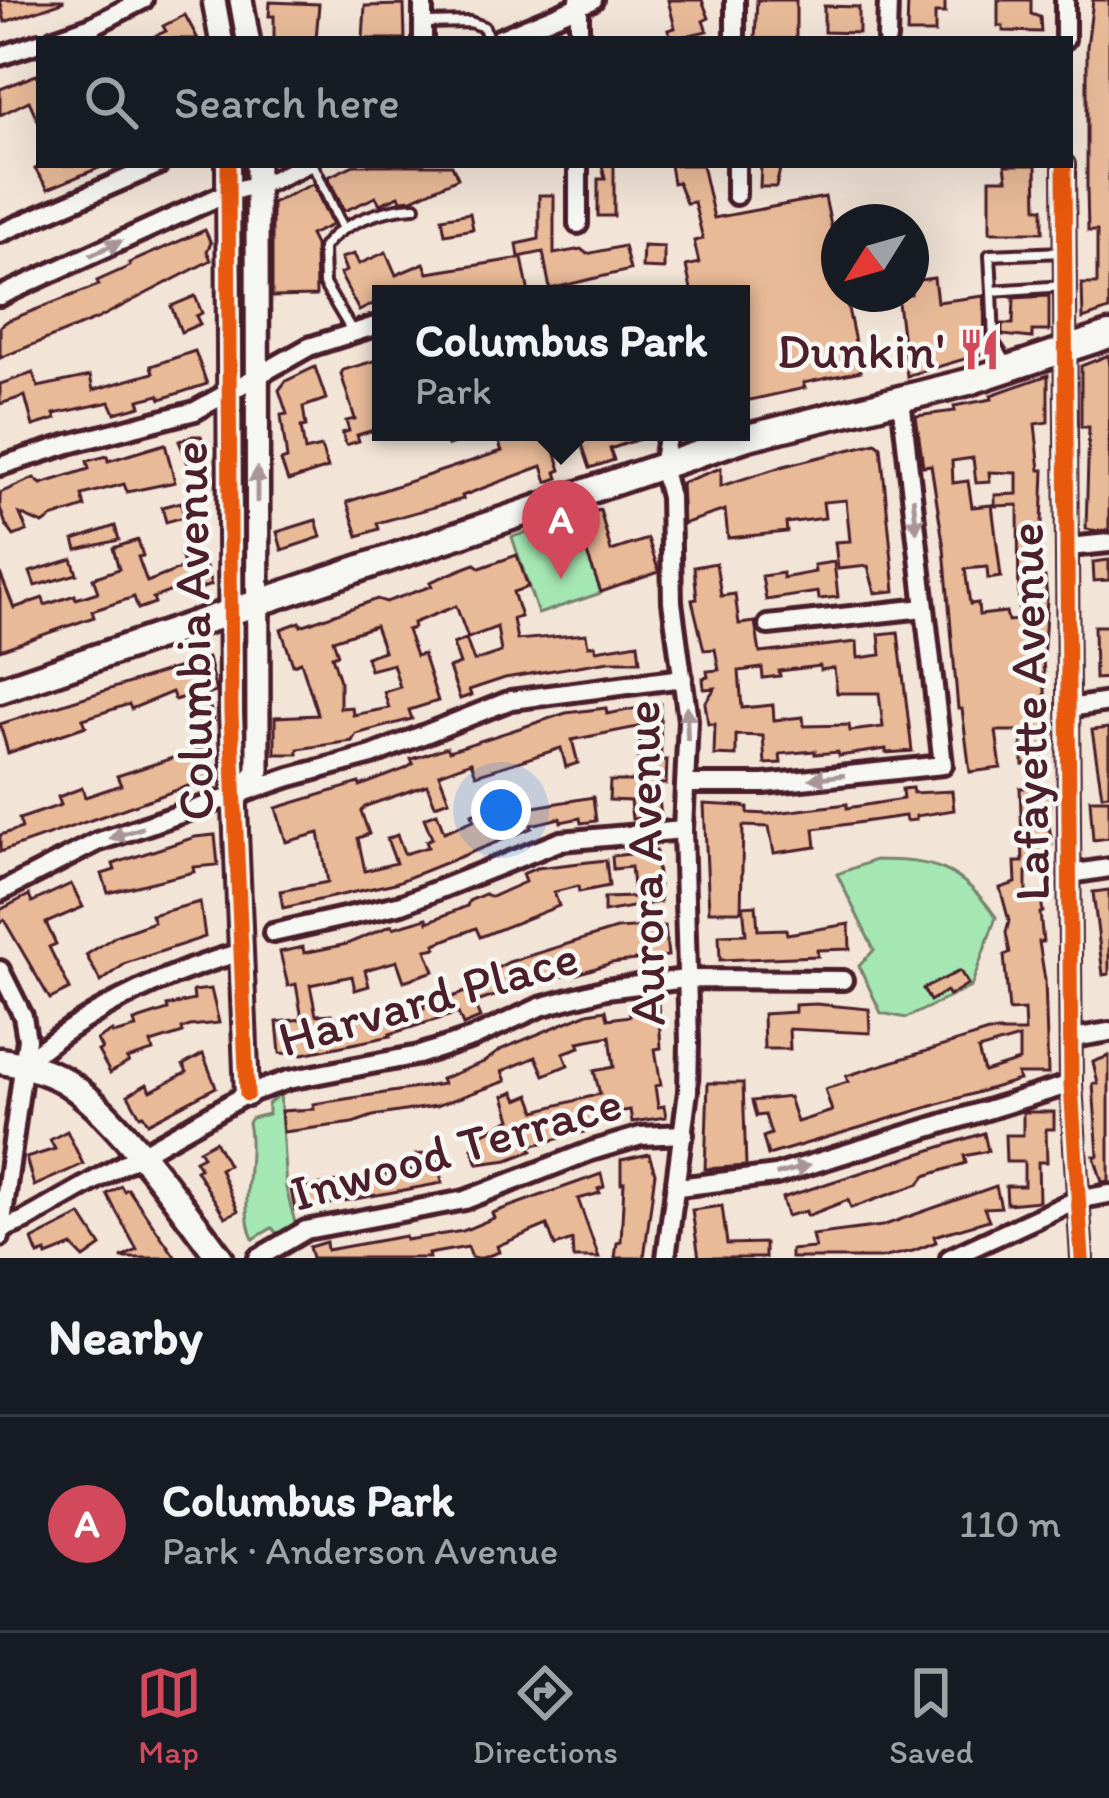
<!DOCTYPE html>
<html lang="en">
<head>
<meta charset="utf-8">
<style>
  :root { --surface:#171b24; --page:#20242c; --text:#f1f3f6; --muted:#9ea1a6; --line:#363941; --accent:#d1495b }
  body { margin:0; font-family:Itim,sans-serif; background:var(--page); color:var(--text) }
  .compass { position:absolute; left:821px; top:204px; width:108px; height:108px; border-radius:50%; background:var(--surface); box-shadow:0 12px 48px #0002; rotate:233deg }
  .you { position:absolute; left:501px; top:810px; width:42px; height:42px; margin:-30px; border:9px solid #fff; border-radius:50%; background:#1a73e8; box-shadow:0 0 0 18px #1a73e833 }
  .badge { display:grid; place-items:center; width:78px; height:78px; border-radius:50%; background:var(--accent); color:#fff; font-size:39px; font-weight:700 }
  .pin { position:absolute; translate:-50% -99px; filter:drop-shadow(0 3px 6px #0008) }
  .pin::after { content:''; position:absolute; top:63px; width:42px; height:36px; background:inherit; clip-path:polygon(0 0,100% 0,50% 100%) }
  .popup { position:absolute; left:372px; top:285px; width:378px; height:156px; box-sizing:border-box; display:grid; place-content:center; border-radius:0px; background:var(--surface); filter:drop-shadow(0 3px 9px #0005); font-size:39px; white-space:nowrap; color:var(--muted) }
  .popup b { font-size:45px; color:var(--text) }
  .popup::after { content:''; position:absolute; left:50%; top:100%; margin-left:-24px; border:24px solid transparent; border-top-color:var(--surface) }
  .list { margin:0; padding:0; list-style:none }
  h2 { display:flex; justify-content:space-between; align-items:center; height:156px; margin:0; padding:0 48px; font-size:51px }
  h2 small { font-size:39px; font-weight:400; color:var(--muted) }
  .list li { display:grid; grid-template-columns:78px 1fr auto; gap:36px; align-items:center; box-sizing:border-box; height:216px; padding:0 48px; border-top:3px solid var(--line) }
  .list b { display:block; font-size:45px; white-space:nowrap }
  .list p { margin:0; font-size:39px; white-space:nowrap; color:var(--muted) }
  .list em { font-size:39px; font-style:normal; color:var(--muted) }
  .icon { flex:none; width:66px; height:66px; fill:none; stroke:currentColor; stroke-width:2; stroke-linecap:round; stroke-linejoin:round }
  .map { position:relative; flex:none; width:1109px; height:1258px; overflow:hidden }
  .search { position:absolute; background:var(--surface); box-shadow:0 12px 48px #0002; left:36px; right:36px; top:36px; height:132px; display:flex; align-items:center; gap:30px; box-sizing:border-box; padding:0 42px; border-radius:0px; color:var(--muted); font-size:45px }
  .sheet { height:372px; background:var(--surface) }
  nav { display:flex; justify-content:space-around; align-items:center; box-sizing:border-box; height:168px; border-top:3px solid var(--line); background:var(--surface); font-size:33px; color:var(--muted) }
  nav a { display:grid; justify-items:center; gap:6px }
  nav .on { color:var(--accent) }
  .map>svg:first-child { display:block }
  .green { fill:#a4e7b2; stroke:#77836e; stroke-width:3 }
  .building { fill:#e8ba98; stroke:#4a1f2b; stroke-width:3; fill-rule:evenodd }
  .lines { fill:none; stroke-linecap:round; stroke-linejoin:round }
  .service-casing { stroke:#4a1f2b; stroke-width:16 }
  .minor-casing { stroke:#4a1f2b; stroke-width:26 }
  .tertiary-casing { stroke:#4a1f2b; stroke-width:30 }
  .secondary-casing { stroke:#4a1f2b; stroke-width:33 }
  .primary-casing { stroke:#4a1f2b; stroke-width:33 }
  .service { stroke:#f6f6f2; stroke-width:8 }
  .minor { stroke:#f6f6f2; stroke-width:16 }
  .tertiary { stroke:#f6f6f2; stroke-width:21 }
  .secondary { stroke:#f6f6f2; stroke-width:24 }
  .primary { stroke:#f6f6f2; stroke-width:24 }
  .cycleway-casing { stroke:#f6f6f2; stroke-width:22 }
  .cycleway { stroke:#e8590c; stroke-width:15 }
  .oneway { fill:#a99598 }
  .labels { text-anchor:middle; stroke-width:9; stroke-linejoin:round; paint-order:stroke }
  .poi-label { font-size:51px; fill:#4a1f2b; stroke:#f6f6f2; text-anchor:end }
  .street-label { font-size:51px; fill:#4a1f2b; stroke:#f6f6f2 }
</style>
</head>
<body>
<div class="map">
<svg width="1109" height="1258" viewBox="0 0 1109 1258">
  <rect width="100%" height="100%" fill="#f2e4d7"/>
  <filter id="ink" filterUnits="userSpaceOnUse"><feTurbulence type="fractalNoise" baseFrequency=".00833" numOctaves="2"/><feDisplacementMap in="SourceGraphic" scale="24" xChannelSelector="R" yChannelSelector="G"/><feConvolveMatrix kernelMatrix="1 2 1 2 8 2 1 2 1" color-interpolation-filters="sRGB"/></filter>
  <g filter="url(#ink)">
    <g class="green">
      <polygon points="571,518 578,537 582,536 601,593 538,614 512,537"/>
      <path d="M 875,860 C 933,860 961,867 996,917 L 971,987 L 906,1018 L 881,1013 L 859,966 L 874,950 L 837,874 Z"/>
      <path d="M 280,1094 L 286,1188 L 295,1223 L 280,1237 L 272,1228 L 253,1239 C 238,1206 256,1159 248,1123 L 251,1118 L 268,1114 L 268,1104 Z"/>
    </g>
    <g class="building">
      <polygon points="0,0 63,0 63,2 5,22"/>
      <polygon points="668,0 702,0 709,18 703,21 707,31 672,39 668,30 675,28"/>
      <polygon points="757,0 796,0 796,39 755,39"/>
      <polygon points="908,0 945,0 945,13 935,13 935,33 907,33"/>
      <polygon points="998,0 1031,0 1031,14 1040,17 1041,32 1003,31 1003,26 998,26"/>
      <polygon points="1093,0 1109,0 1109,310 1083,319 1082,284 1097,284 1097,231 1088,231 1087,189 1087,47"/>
      <polygon points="270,2 319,4 316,39 274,39 274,16 269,16"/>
      <polygon points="404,5 405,39 363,39 365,6"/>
      <polygon points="824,6 859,7 859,33 824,32"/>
      <polygon points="185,15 198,39 148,39 166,31 163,26"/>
      <polygon points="39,74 39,123 29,101 0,115 0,89"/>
      <polygon points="42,165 106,165 48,189 35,169"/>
      <polygon points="354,165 452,165 458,178 412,199 401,200 399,196 380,204 376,197 344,211 328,177"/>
      <polygon points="602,165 614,165 614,216 598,216 598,179 605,179"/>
      <polygon points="670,165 702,165 714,218 825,197 839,264 839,294 845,294 861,371 803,383 805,388 741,402 741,294 692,294 686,266 699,263 694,241 703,239 694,202 686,203 678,182 673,183"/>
      <polygon points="761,165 781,165 776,187 760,187"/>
      <polygon points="1005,165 1036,165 1037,208 1043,208 1043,232 990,232 990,179 1007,179"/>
      <polygon points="313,184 332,225 310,235 315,245 316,296 272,297 272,203"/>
      <polygon points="539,195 554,195 554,254 581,249 587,254 624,246 630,270 550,289 543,252 519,257 517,244 539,239"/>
      <polygon points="470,213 473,229 445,234 442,218"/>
      <polygon points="205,230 211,243 207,251 211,260 97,319 0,358 0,326 9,320 99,285 97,281 130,266 129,263"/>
      <polygon points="643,246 664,247 664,269 642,268"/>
      <polygon points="386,252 396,275 424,263 428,273 522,258 529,294 416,294 413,287 397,294 381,294 381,300 359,311 340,274 346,271 341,258 354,254 359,264"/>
      <polygon points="934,278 937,302 984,296 985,353 907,376 897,294 911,294 911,281"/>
      <polygon points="195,296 202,313 196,316 200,324 181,332 171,306"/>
      <polygon points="1049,296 1049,331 1032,331 1032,338 1002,335 1002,324 1013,324 1014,298"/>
      <polygon points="195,351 207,384 161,399 159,395 139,400 141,406 115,413 110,402 54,414 56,419 33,426 25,396 0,404 0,384 33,373 38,387 90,376 93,390 153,373 151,366"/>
      <polygon points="1109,355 1109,530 1098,531 1086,529 1089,427 1081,427 1081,366"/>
      <polygon points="381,359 381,428 357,435 359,441 346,445 342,433 349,431 346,421 355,419 341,374 343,370"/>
      <polygon points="315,367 326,399 303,407 306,426 301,427 305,451 321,447 328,468 288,481 281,461 287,459 281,415 287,414 279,390 286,381"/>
      <path d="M 1048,375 L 1048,422 L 1035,424 L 1040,470 L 1044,470 L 1040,577 L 1045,577 L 1047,599 L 1043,660 L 1049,750 L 1042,751 L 1043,763 L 1023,765 L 1021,731 L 996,731 L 1001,768 L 970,772 L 962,709 L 958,709 L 944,548 L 931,465 L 923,466 L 916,416 L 955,411 L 954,406 L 992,399 L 991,395 ZM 973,458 L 976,483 L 990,482 L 989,472 L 1017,473 L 1017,494 L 995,495 L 995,506 L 1018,505 L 1019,620 L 1008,621 L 1006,612 L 979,615 L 978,603 L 970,604 L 965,569 L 987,567 L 988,579 L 1001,577 L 992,505 L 972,507 L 968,481 L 953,483 L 952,461 Z"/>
      <polygon points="444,432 481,432 482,434 448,445"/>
      <polygon points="495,432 523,432 525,437 549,432 561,470 556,472 558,478 547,482 542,466 462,496 463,499 377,523 379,529 358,536 347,502 502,451"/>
      <polygon points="578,432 654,432 654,434 610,449 614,460 590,468"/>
      <polygon points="192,436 201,436 208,454 189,466 179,441"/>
      <polygon points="876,443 881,447 895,591 875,593 868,566 838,569 835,542 850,541 846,500 823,502 825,518 786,523 787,532 728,538 725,510 683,524 681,483 721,468 721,486 784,466"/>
      <polygon points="165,444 175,482 127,492 124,484 82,495 85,507 51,518 43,524 20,514 27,531 14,536 6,525 0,508 0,493 34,478 41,484 89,469 87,461 107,456 108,461"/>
      <polygon points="181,502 184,517 166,522 162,507"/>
      <polygon points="600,510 611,551 648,539 659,572 601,592 574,518"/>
      <polygon points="316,520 321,537 282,550 277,532"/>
      <polygon points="115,526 119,540 77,550 74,540"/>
      <polygon points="138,540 143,556 138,557 147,582 185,567 180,552 191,548 194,557 202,554 211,585 194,591 192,583 153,598 155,603 138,609 134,597 92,611 94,617 0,650 0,573 14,608 43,598 45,605 75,595 76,599 98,592 93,578 119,569 113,548"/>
      <path d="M 517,555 L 528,587 L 513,592 L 521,617 L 513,619 L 517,640 L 586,634 L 588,646 L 595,645 L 596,650 L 638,643 L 640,661 L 609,661 L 505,678 L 469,690 L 471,695 L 460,699 L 449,668 L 460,664 L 453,644 L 466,639 L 474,661 L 501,652 L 497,627 L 468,638 L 456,606 L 413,623 L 414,628 L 407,630 L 416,656 L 423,654 L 438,701 L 409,710 L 412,719 L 356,734 L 352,741 L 298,749 L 298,754 L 275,754 L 275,717 L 318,715 L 301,662 L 293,665 L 281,629 L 300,622 L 301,626 L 377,599 L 386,602 L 432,586 L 430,582 L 462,569 L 475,564 L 480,568 ZM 375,626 L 384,651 L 366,657 L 370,670 L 393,664 L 400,687 L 384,692 L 389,708 L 353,715 L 352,707 L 340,708 L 340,681 L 332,656 L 338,654 L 333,640 Z"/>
      <polygon points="72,559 77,574 35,586 30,572"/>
      <polygon points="1109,560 1109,580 1094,581 1093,562"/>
      <polygon points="834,562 838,597 819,599 818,592 766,600 762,576 783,573 783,578 815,572 814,565"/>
      <path d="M 716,563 L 721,596 L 735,594 L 739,624 L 755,622 L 760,653 L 857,642 L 858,658 L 881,655 L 879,634 L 898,632 L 912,751 L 886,753 L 886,749 L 839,756 L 838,752 L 815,754 L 815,751 L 780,754 L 781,763 L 765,764 L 763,736 L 736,735 L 736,756 L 714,755 L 715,724 L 708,724 L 705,703 L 715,688 L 704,689 L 703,678 L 708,677 L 707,671 L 719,670 L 715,649 L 704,650 L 692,600 L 697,599 L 694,567 ZM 820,666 L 820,670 L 834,668 L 837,693 L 879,693 L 883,727 L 850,731 L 849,725 L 804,726 L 803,717 L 774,720 L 773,705 L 742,708 L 739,671 L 762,668 L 763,678 L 780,676 L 779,671 Z"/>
      <polygon points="1094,626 1109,626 1109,678 1095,679"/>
      <polygon points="208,658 216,692 206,695 214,721 200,726 189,695 175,700 172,692 131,709 129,704 83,719 86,726 8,753 0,724"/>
      <polygon points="660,704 661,760 667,760 666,784 657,784 661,816 632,819 630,801 609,800 610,781 636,781 642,726 572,740 578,763 566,767 561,748 476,775 471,762 439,774 449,800 435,805 427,785 366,806 361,811 369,834 358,838 365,871 396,863 387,839 397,835 404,854 428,847 426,841 432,838 424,818 437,813 444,832 474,820 472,814 518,797 522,809 593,797 596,821 581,823 580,818 561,822 560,818 531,825 532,828 395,883 283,908 280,891 328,882 319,833 286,842 276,808 359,783 360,786 405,769 413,764 411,759 421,756 447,747 449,751 566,713 606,708 607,714"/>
      <polygon points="1109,728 1109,794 1102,795 1092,730"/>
      <polygon points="204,748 214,777 0,852 0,835 22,828 19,819 61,805 58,797 82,788 85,797 121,785 117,776"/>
      <path d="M 1045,787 L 1049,790 L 1050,806 L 1046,807 L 1052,844 L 1044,844 L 1044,872 L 1026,872 L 1026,896 L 1040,893 L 1043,912 L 1040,913 L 1043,942 L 1039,942 L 1045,980 L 1048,1074 L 1017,1074 L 1019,1080 L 768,1155 L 763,1137 L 771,1134 L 765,1115 L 756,1116 L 752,1101 L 789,1097 L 797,1122 L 832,1111 L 825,1089 L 848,1082 L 846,1076 L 988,1032 L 1025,1032 L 1024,1010 L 1009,1011 L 1004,955 L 1010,953 L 1006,933 L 1009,921 L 1000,888 L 1016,883 L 1015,862 L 1023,862 L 1020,788 ZM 1019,1038 L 1019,1061 L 984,1072 L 978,1050 Z"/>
      <polygon points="912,788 913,793 952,791 954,810 916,816 916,820 906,821 905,816 814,829 816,847 774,853 769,827 743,826 741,911 709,911 704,804 742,806 748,808 748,813 768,814 847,804 847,808 903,799 902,789"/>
      <polygon points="1090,799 1109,799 1109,838 1093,840"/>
      <polygon points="215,835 218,865 193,867 194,872 108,893 102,874 115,870 113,864 195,837"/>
      <polygon points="656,851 660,902 604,912 604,898 634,897 631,867 613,869 612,856"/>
      <polygon points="606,860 609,886 579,892 578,886 554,892 559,906 480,937 476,928 435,944 436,948 426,950 434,971 404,981 397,961 365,970 369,986 355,990 352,976 310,985 316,1015 331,1014 331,1019 386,1009 387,1016 424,1008 423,1005 445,995 447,999 486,984 482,976 509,962 616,929 665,926 668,956 611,963 574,975 543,978 544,982 530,987 529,984 474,1003 480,1018 463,1025 458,1013 390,1034 391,1036 303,1054 280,1053 277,1022 302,1019 296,984 288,986 280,952 303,947 304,953 347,944 392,925 393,928 427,918 428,922 467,906 469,901 485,894 491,897 525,882 522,874 537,868"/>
      <polygon points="71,884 83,907 46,923 56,944 49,947 70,989 50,999 4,920 0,922 0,910 29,895 32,902"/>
      <polygon points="1109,890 1109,974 1103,975 1093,892"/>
      <polygon points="200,902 205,937 126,963 101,982 86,955 117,935 154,922 151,915"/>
      <polygon points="756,905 758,930 786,929 787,934 849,924 850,949 817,950 818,956 720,960 719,935 746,934 743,906"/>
      <polygon points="960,971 968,984 949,996 946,991 930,1001 923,989"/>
      <polygon points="211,989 219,1023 190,1026 182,1029 183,1033 151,1043 153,1051 127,1059 129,1062 110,1073 98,1051 102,1049 97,1040 112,1031 113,1034 136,1028 134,1021 168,1010 167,1006 194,1000 193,991"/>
      <polygon points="658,1002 661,1048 655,1049 661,1085 655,1086 658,1107 664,1106 666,1117 632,1122 630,1110 609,1113 610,1121 583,1126 584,1132 530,1146 532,1151 508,1160 478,1164 472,1148 479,1145 476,1137 511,1119 504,1096 514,1092 518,1100 530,1095 536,1111 600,1094 594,1071 614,1067 610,1036 578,1042 580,1047 563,1053 568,1065 544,1075 536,1057 502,1071 506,1081 436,1106 373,1116 353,1123 283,1132 281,1111 314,1109 313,1104 443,1084 441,1079 484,1062 502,1049 588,1013 606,1010 608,1019 630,1016 629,1005"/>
      <polygon points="816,1004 869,1009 870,1033 789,1029 790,1049 764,1049 763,1014 795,1012 795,1005"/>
      <polygon points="203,1054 216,1087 148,1123 143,1115 140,1116 128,1095 147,1084 151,1091 187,1072 183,1065"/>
      <polygon points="1109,1056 1109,1181 1102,1182 1094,1156 1098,1156 1093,1084 1098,1084 1093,1062"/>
      <polygon points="708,1083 743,1083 746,1166 705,1169"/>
      <polygon points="1023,1112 1054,1112 1054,1129 1046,1129 1047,1162 1038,1162 1039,1201 1007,1204 1006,1186 1024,1186 1024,1162 1006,1162 1005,1135 1023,1135"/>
      <polygon points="67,1131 83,1164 34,1186 26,1158 55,1149 50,1140"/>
      <polygon points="984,1133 988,1151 964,1156 966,1163 925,1176 919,1184 851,1208 848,1200 807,1216 806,1211 787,1216 782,1198"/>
      <polygon points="215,1141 228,1165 220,1169 238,1211 225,1217 196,1170 200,1168 195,1160 203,1156 199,1150"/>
      <polygon points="437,1152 442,1183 295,1210 291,1190 417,1169 416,1155"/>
      <polygon points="649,1154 655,1173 644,1258 615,1258 617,1243 621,1242 624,1182 621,1183 621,1160"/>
      <polygon points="601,1174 604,1187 598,1189 600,1193 578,1199 599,1258 573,1258 572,1240 555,1246 547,1225 497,1246 499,1252 482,1258 472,1258 468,1247 428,1254 429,1258 312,1258 309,1247 326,1242 327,1250 405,1236 406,1240 463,1231 494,1218 492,1213"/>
      <polygon points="121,1186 124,1191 128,1189 176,1258 121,1258 137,1250 107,1194"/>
      <polygon points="996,1186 1001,1207 984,1208 989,1220 934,1236 936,1242 913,1251 881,1258 791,1258 791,1250 815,1248 812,1235 882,1226"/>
      <polygon points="722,1206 727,1244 765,1243 765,1258 699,1258 692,1210"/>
      <polygon points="81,1215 101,1246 84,1258 72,1246 47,1256 46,1252 38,1255 32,1240"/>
    </g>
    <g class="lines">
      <defs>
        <g id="service">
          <polyline points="425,23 470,22 484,27 488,39"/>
          <polyline points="313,165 343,229"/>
          <polyline points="1063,252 990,255 992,291 1064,286"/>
          <polyline points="992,291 994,343 1008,364"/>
          <path d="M 352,331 L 324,284 L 323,248 C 339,223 386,208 415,207"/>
        </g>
        <g id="minor">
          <polyline points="423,0 423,39"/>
          <polyline points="735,0 735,39"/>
          <polyline points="54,39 92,26 143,0"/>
          <polyline points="499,39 593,0"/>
          <polyline points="579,39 579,0"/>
          <polyline points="887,39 888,0"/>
          <polyline points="1065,39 1065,0"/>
          <polyline points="0,56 39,43"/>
          <polyline points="736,165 736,195"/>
          <polyline points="1064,165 1071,1084 1082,1258"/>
          <polyline points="578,224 578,165"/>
          <polyline points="0,233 158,165"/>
          <polyline points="0,296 229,192 273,180 305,165"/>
          <polyline points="0,466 69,444 195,411 309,347 381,324"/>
          <polyline points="1069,547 1109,543"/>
          <polyline points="768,625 924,608"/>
          <polyline points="1069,708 1109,702"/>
          <polyline points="686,784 764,784 943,765 901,399"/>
          <polyline points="1071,874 1109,868"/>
          <polyline points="0,892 97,842 290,777 372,755 511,700 683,678"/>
          <polyline points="273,933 402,904 561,841 683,830"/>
          <polyline points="0,970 23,1016 27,1039 0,1237"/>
          <polyline points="1073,1038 1109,1032"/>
          <path d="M 23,1064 C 87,1010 161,975 241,952"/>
          <polyline points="678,1187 776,1175 1071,1084"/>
          <polyline points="0,1230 25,1220 247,1094 288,1080 419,1055 472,1038 540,1007 606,989 686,979 843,980"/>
          <polyline points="258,1258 306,1230 465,1200 591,1151 641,1136 684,1134"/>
          <polyline points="666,1258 688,1091 689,1042 683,830 688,720 672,602 670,497 662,466 668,432"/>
          <polyline points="950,1258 1076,1200 1109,1194"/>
        </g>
        <g id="tertiary">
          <polyline points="214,0 221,39"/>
          <polyline points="241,0 248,39"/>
          <polyline points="228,165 231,713 247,1094"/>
          <polyline points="237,797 258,772 257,165"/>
        </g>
        <polyline id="secondary" points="0,690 748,437 968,382 1109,335"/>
        <path id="primary" d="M 0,1061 C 22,1064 43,1069 63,1080 C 115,1111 182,1208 220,1258"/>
      </defs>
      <use href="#service" class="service-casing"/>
      <use href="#minor" class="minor-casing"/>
      <use href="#tertiary" class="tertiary-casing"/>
      <use href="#secondary" class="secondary-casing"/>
      <use href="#primary" class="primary-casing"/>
      <use href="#service" class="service"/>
      <use href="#minor" class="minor"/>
      <use href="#tertiary" class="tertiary"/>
      <use href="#secondary" class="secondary"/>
      <use href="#primary" class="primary"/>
      <defs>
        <g id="cycleway">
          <polyline points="228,165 231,713 247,1094"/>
          <polyline points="1064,165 1071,1084 1082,1258"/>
        </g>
      </defs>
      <use href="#cycleway" class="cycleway-casing"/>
      <use href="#cycleway" class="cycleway"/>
    </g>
    <defs><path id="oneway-solid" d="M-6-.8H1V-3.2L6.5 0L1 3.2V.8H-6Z" transform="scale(3)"/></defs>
    <g class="oneway">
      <use href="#oneway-solid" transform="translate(106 248) rotate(-25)"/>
      <use href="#oneway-solid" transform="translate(257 485) rotate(-90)"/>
      <use href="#oneway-solid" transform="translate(915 515) rotate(84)"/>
      <use href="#oneway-solid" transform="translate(687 723) rotate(-92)"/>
      <use href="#oneway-solid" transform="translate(827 777) rotate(174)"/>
      <use href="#oneway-solid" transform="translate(126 833) rotate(162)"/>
      <use href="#oneway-solid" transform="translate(793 1170) rotate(-15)"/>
    </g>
  </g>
  <defs>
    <symbol id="restaurant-bare" viewBox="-9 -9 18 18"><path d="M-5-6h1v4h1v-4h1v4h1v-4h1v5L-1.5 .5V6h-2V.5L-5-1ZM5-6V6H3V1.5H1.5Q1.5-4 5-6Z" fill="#d1495b" stroke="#f6f6f2" stroke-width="2.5" paint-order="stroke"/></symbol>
  </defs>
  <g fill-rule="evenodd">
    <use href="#restaurant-bare" x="950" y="320" width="59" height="59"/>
  </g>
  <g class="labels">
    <g class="poi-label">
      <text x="945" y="368">Dunkin'</text>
    </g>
    <g class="street-label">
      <text transform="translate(192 631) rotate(-91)" y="18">Columbia Avenue</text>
      <text transform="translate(1028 712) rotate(-91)" y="18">Lafayette Avenue</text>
      <text transform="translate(644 863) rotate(-91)" y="18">Aurora Avenue</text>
      <text transform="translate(428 997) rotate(-16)" y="18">Harvard Place</text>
      <text transform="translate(456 1147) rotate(-16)" y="18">Inwood Terrace</text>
    </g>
  </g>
</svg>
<svg class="compass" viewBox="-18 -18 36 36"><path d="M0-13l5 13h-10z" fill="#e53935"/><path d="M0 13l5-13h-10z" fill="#9ea1a6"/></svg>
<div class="you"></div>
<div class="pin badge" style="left:561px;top:579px">A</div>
<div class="popup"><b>Columbus Park</b>Park</div>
<div class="search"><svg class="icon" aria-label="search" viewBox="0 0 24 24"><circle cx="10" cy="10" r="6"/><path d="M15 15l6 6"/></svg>Search here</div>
</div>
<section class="sheet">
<h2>Nearby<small></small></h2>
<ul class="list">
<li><span class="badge">A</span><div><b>Columbus Park</b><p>Park · Anderson Avenue</p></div><em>110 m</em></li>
</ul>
</section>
<nav>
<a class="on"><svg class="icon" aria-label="map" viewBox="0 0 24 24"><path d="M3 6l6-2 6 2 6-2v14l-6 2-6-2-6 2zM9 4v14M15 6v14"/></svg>Map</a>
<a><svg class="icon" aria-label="directions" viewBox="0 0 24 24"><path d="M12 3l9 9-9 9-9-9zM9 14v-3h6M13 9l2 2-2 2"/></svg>Directions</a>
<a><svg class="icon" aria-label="saved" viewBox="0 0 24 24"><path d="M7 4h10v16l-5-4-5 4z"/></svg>Saved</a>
</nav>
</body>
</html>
